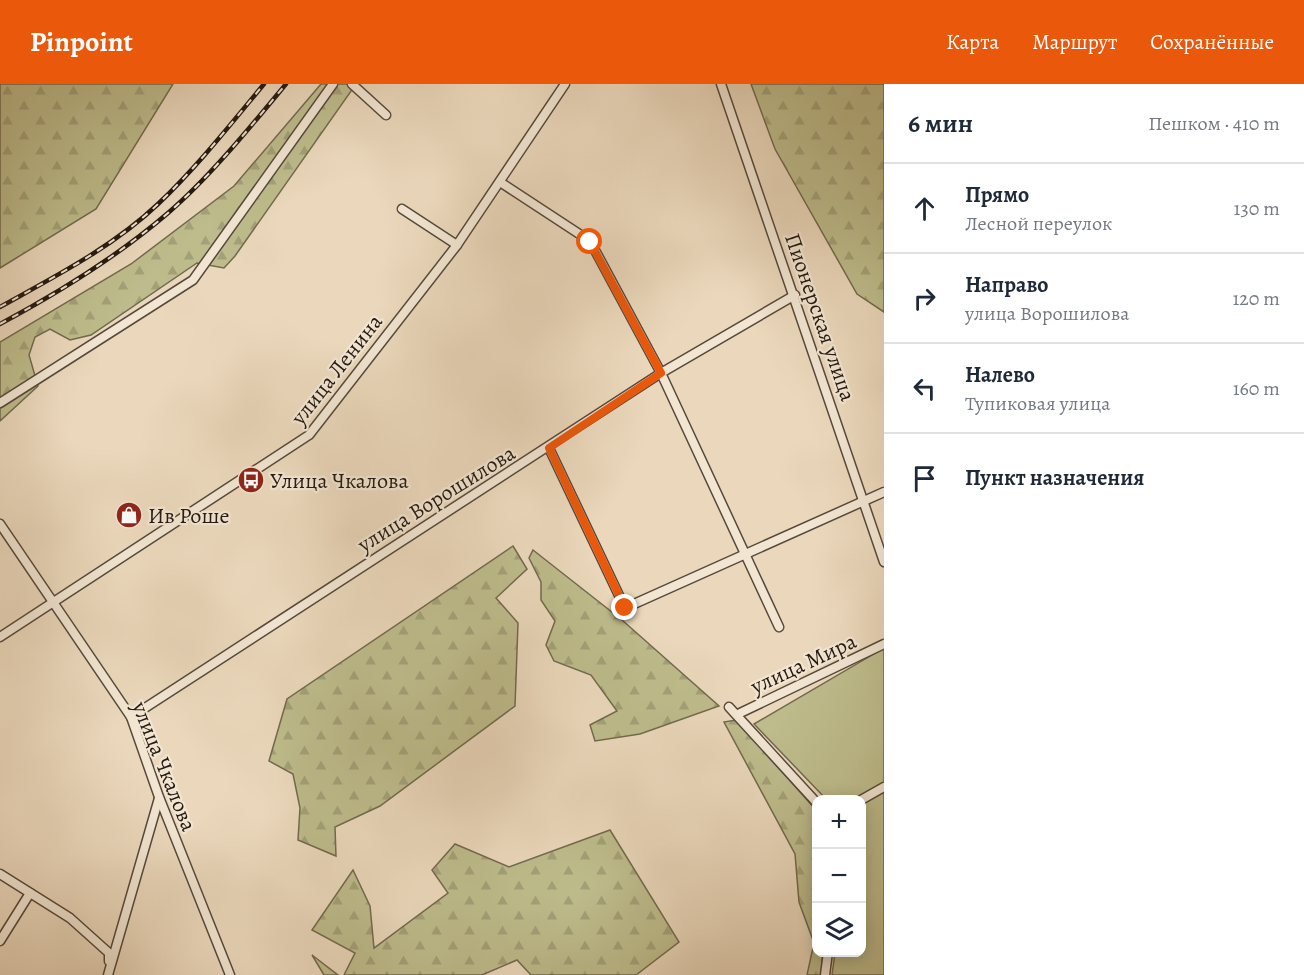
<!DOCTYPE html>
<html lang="ru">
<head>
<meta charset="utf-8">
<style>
  :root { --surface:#fff; --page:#f6f6f7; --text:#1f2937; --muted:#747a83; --line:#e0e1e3; --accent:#ea580c }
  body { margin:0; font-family:Alegreya,serif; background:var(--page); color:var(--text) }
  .controls { position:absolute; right:18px; bottom:18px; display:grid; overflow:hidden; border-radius:12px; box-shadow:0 3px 15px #0003 }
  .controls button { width:54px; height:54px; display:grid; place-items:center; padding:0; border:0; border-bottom:2px solid var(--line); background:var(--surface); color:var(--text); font:30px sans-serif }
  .stop { position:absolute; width:18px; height:18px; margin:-14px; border:4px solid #ea580c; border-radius:50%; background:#fff }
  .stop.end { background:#ea580c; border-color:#fff; box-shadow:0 2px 6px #0008 }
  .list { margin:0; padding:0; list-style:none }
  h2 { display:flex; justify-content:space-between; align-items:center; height:78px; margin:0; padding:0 24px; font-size:26px }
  h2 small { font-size:20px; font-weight:400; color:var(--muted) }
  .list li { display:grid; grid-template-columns:39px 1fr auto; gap:18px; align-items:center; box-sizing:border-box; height:90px; padding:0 24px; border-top:2px solid var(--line) }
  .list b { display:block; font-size:22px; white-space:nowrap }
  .list p { margin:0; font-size:20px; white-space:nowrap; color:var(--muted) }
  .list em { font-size:20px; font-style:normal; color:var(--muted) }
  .icon { flex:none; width:33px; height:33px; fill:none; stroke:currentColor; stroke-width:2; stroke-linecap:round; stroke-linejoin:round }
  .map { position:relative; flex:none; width:884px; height:891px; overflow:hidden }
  header { display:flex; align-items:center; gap:36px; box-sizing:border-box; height:84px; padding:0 30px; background:var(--accent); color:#fff }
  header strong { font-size:28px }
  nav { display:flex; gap:33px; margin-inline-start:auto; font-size:21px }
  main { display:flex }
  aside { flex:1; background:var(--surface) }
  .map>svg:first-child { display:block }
  .forest { fill:url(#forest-firs); stroke:#726a4e; stroke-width:1.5 }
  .garden { fill:#bebc8c; stroke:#726a4e; stroke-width:1.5 }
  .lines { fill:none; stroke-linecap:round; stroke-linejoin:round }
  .minor-casing { stroke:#56493c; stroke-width:11 }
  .minor { stroke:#f2e6d3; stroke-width:8 }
  .rail-casing { stroke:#251911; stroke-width:4.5 }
  .rail { stroke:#f2e6d3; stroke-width:2; stroke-dasharray:7; stroke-linecap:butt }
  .route { stroke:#ea580c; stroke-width:8 }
  .labels { text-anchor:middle; stroke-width:4.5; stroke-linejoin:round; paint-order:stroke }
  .street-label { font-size:22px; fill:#251911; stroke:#f2e6d3 }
  .poi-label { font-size:22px; fill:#251911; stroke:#f2e6d3; text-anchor:start }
</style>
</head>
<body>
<header>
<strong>Pinpoint</strong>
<nav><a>Карта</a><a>Маршрут</a><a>Сохранённые</a></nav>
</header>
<main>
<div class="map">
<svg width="884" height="891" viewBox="0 0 884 891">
  <defs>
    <pattern id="forest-firs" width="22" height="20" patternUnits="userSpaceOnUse" patternTransform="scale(1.5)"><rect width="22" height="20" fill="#bebc8c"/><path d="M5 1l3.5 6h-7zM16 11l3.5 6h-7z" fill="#a3a178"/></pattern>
  </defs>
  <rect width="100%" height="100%" fill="#ebd8bc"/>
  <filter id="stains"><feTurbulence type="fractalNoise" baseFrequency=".00333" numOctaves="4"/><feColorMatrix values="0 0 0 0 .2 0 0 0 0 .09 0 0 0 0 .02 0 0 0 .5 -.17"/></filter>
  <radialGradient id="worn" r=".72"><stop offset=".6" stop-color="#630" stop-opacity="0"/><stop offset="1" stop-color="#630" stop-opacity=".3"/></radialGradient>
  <g class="forest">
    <polygon points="0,0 173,0 96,125 0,184"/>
    <polygon points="321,0 356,0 235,172 224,184 197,179 91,251 70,256 50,245 35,253 29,271 38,302 0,337 0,258 131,180 234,102"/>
    <polygon points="751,0 884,0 884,228 857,210 775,65"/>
    <polygon points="513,462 527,485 496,514 518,539 515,622 380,722 335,743 336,772 298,756 300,724 293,690 269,677 287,615"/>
    <polygon points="533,466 622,536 719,622 640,650 595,657 590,641 617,627 591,591 554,577 546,561 555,537 541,516 541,498 529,474"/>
    <polygon points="736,636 816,726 816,868 823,869 821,891 807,891 814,859 799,818 795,770 724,638"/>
    <polygon points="610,746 679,858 636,891 531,891 517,876 482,891 344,891 355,869 312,846 353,786 370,822 374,864 448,809 432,786 455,760 509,783"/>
    <polygon points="312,871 338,891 324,891"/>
  </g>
  <polygon class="garden" points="884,564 884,891 832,891 835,869 862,868 862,716 826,715 754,640"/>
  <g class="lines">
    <defs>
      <g id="minor">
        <polyline points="352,0 386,31"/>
        <polyline points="721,0 884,478"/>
        <polyline points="500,98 590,157 661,289 779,543"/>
        <polyline points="402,125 457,161"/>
        <polyline points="0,319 193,196 333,0"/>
        <polyline points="549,364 625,524 884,408"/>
        <polyline points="0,440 131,633 159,713 230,891"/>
        <polyline points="0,553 309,351 457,161 565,0"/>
        <polyline points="729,623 816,718"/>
        <polyline points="738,630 884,560"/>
        <polyline points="131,633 661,289 795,211"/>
        <polyline points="861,716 884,703"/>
        <polyline points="0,790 70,834 109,869 109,877"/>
        <polyline points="0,857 30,809"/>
        <polyline points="108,891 159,714"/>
        <polyline points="825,891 828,868"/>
      </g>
    </defs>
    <use href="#minor" class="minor-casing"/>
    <use href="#minor" class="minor"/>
    <defs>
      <g id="rail">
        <path d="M 0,223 C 54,193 113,163 158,120 C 196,84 230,41 264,0"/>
        <path d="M 0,240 C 58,209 118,172 168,129 C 209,94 252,41 286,0"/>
      </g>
    </defs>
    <use href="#rail" class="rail-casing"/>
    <use href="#rail" class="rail"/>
  </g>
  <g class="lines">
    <polyline class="route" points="590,158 661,289 549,364 625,524"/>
  </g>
  <defs>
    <symbol id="bus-disc" viewBox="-11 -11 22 22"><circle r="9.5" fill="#8f2418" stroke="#f2e6d3"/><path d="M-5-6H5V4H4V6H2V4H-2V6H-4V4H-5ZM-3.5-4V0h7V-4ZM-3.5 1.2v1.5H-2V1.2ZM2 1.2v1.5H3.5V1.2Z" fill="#fff"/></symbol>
    <symbol id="shop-disc" viewBox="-11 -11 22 22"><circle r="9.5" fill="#8f2418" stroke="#f2e6d3"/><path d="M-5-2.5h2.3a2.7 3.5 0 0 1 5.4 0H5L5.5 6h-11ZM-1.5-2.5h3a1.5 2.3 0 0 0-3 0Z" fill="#fff"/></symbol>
  </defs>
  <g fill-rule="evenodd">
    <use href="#bus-disc" x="236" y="381" width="30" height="30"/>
    <use href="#shop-disc" x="114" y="416" width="30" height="30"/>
  </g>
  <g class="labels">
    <g class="street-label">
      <text transform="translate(821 233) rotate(71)" y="8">Пионерская улица</text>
      <text transform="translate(336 285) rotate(-52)" y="8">улица Ленина</text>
      <text transform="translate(436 414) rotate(-32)" y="8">улица Ворошилова</text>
      <text transform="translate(803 579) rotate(-25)" y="8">улица Мира</text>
      <text transform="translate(165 682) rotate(68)" y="8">улица Чкалова</text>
    </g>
    <g class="poi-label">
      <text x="270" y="404">Улица Чкалова</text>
      <text x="148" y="439">Ив Роше</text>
    </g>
  </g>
  <rect width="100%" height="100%" filter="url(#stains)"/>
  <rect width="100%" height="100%" fill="url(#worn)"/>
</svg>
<div class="controls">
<button>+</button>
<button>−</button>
<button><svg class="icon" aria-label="layers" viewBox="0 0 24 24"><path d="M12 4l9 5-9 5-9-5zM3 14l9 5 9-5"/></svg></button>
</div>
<div class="stop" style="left:590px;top:158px"></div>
<div class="stop end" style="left:625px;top:524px"></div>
</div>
<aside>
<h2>6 мин<small>Пешком · 410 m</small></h2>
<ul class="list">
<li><svg class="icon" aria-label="ahead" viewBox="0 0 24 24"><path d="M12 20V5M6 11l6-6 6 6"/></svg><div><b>Прямо</b><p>Лесной переулок</p></div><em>130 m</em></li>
<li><svg class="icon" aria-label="right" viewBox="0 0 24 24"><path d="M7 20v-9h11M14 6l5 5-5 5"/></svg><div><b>Направо</b><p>улица Ворошилова</p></div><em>120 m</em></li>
<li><svg class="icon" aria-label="left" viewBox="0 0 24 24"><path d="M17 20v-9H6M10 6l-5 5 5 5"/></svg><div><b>Налево</b><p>Тупиковая улица</p></div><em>160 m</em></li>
<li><svg class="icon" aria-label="arrive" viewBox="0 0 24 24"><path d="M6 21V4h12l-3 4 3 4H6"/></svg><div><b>Пункт назначения</b></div></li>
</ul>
</aside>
</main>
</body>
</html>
